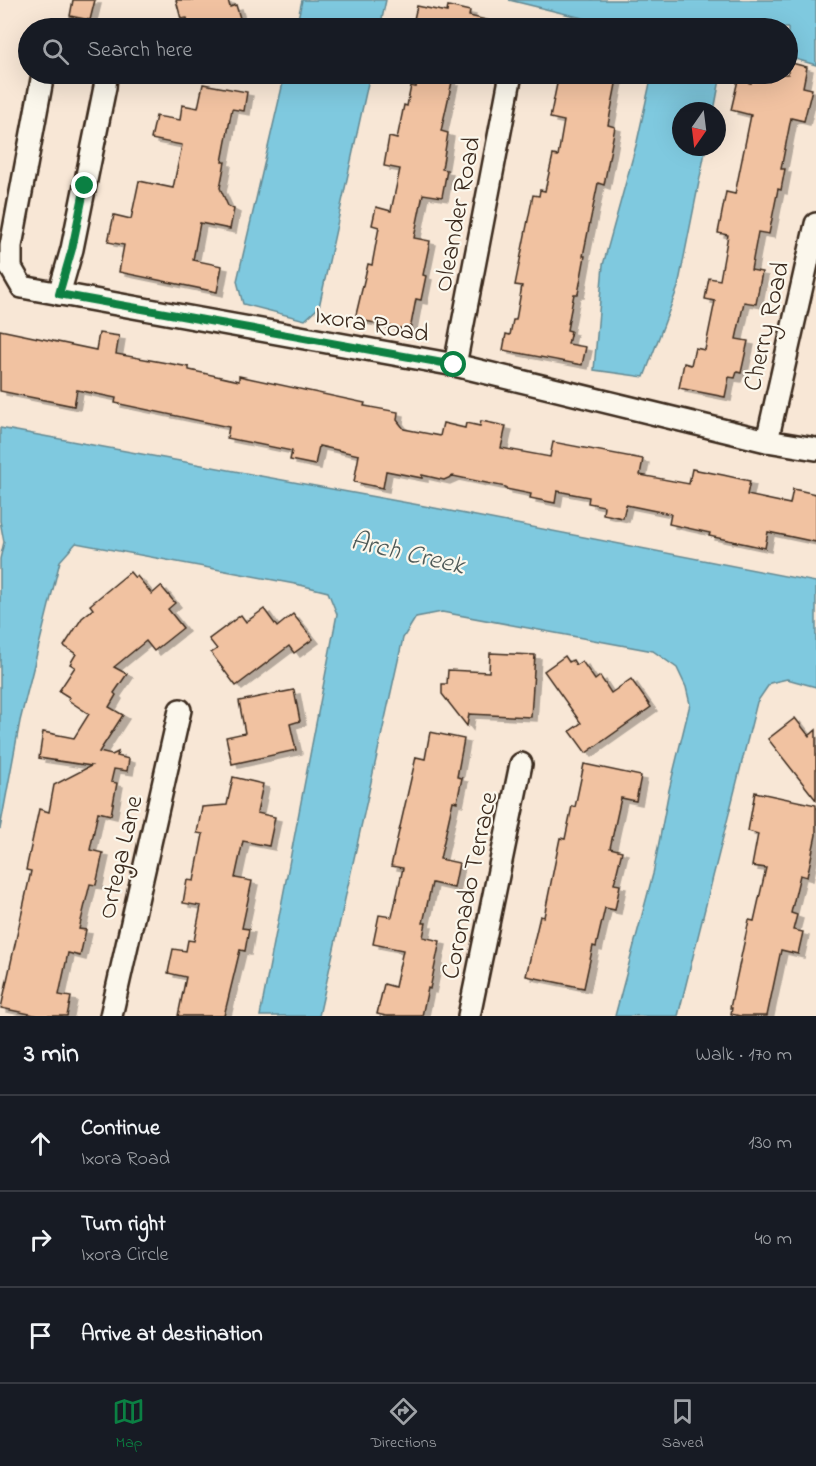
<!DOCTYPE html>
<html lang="en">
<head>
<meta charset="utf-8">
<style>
  :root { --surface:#171b24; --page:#20242c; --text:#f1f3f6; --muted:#9ea1a6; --line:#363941; --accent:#0b8043 }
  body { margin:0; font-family:"Indie Flower",sans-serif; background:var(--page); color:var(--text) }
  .compass { position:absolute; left:672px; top:102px; width:54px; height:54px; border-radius:50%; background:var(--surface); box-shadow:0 6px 24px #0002; rotate:194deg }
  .stop { position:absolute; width:18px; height:18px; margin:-14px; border:4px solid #0b8043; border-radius:50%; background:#fff }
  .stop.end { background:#0b8043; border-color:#fff; box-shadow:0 2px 6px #0008 }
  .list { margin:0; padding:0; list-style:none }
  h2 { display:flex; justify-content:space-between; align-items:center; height:78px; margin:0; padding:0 24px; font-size:26px }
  h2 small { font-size:20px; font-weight:400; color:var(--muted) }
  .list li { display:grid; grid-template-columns:39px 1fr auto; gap:18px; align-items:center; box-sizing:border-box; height:96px; padding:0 24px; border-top:2px solid var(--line) }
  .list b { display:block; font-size:22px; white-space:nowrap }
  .list p { margin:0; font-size:20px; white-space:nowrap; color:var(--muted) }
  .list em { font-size:20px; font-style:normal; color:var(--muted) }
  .icon { flex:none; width:33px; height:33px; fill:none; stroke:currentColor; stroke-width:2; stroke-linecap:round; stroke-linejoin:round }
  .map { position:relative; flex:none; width:816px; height:1016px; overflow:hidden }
  .search { position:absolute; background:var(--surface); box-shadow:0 6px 24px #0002; left:18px; right:18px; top:18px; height:66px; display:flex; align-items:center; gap:15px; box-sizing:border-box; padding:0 21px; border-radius:33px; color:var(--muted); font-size:22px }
  .sheet { height:366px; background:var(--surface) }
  nav { display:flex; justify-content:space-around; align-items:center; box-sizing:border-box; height:84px; border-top:2px solid var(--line); background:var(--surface); font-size:16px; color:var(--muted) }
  nav a { display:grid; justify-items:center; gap:3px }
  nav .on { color:var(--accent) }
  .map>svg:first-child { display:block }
  .water { fill:#7fc9df; stroke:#648992; stroke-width:1.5 }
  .building { fill:#f1c2a1; stroke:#3b2a1e; stroke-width:1.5; filter:url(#shadow) }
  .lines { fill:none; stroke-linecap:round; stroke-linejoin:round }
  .minor-casing { stroke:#3b2a1e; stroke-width:26 }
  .minor { stroke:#fbf7ec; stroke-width:21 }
  .route { stroke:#0b8043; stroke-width:8 }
  .labels { text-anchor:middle; stroke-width:4.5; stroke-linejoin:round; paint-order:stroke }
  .street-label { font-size:26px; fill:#3b2a1e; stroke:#fbf7ec }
  .water-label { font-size:27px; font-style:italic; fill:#4f5a58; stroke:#fbf7ec }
</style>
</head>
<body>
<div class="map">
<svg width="816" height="1016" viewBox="0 0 816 1016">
  <defs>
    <filter id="shadow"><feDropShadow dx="6" dy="4" stdDeviation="0" flood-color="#0004"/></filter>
  </defs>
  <rect width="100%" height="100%" fill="#f8e7d6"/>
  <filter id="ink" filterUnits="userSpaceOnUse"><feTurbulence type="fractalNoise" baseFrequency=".0167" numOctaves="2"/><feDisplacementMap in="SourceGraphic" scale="12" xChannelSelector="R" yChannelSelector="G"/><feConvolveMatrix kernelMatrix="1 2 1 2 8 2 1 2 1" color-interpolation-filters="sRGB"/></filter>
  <g filter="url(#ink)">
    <g class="water">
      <polygon points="302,0 386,0 380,28 296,28"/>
      <polygon points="509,0 816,0 816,65 788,57 788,28 623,28"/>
      <polygon points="285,74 370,74 319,307 305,320 243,304 237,281"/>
      <polygon points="652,74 721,74 714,111 681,111 681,147 706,147 678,287 644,377 594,370 603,265 637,142"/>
      <polygon points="0,428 419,505 816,582 816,687 787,679 770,683 757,702 678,1016 615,1016 653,874 669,790 690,704 686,687 677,668 653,651 442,612 416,617 403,638 319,1016 260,1016 337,614 328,592 300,585 76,543 60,561 20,721 0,829 0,559 4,542 0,521"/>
    </g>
    <g class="building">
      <polygon points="73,0 95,0 90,20 70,16"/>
      <polygon points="176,0 228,0 230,7 236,5 243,28 190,28 187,18 181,19"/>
      <polygon points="417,6 447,12 448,6 470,11 469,16 491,21 491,28 412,28"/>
      <polygon points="788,62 807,67 803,87 812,89 804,121 791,118 781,169 785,169 781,190 778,189 769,234 758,232 751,270 762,272 756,304 744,302 736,339 748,341 741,373 737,372 735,378 729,377 725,397 679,388 684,363 691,365 695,348 705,350 715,301 705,299 709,278 720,280 728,235 718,233 726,192 735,194 751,115 731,110 738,80 751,83 753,74 788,74"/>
      <polygon points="419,74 451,74 449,82 452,82 441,131 448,133 442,169 447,170 442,197 423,194 414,238 430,241 423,275 426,276 421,300 416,299 410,330 355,319 368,264 372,265 379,227 372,225 376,207 391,211 400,169 384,166 389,137 397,139 404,105 407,106 411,86 416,87"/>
      <polygon points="559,74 618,74 608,125 615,127 604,185 598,183 583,256 585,256 578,294 574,294 567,330 571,331 568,344 586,347 582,365 503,350 506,334 510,335 513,320 516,320 522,286 515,285 533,195 539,196 540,190 545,191 553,155 558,156 564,121 550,118"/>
      <polygon points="203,84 247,92 244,111 232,109 222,162 225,162 220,188 228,206 234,209 230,229 200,223 193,260 222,266 217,292 119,272 124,245 108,242 114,215 131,219 139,181 173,188 182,145 151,139 156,116 180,120 182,105 198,108"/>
      <polygon points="0,330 96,350 99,333 119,336 116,354 189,367 189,370 239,381 239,376 365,403 364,406 398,412 397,420 404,429 440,436 443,423 465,428 466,423 480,426 481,421 506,426 501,448 550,457 553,442 643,459 640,475 689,484 692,469 723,475 750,481 747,495 790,504 793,489 816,494 816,542 768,532 765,548 709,536 710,533 669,524 671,514 626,505 623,518 603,514 604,506 588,503 589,497 557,491 555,503 530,498 531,494 506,489 506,487 453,476 444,480 422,475 422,478 386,471 383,488 354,482 359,455 319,446 315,465 290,460 292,451 227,438 229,427 115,403 116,398 77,390 74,406 0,391"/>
      <polygon points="130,572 135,578 137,576 152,594 161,586 175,603 168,609 183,628 154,651 146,641 114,667 127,674 114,693 116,695 109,707 123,715 99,752 112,755 118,752 117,756 129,759 127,771 114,769 111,782 117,783 111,815 98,812 90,850 103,853 96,885 90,884 79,929 86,930 80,956 68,953 59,995 71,997 67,1016 39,1016 1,1008 31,871 26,870 39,809 49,812 54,785 91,766 39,758 43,732 74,738 89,714 68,700 69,697 59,691 75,667 70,664 76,654 64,646 82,618 93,609 90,605"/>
      <polygon points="264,609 277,627 293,614 313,639 294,653 289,646 236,686 211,653 217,649 209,639 241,615 246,622"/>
      <polygon points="490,653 535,655 531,717 469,714 467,726 442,694 442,684 447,684 448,670 489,672"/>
      <polygon points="565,656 569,662 573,660 576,665 582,661 595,680 600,676 611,693 631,679 651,707 586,753 570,731 581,723 544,671"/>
      <polygon points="294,690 300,721 290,724 296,750 232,764 226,737 245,733 239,701"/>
      <polygon points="795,718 809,736 816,730 816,800 768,739"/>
      <polygon points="430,732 464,739 457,777 462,778 457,802 453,801 440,859 459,863 454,888 432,883 423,923 426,923 423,937 440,941 430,989 428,988 422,1016 386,1016 377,1014 384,984 395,987 403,950 373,944 379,915 392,917 403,868 391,866 416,757 425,759"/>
      <polygon points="584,764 641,776 636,801 621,798 610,848 622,851 614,884 620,885 615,910 605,908 596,947 593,946 584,988 526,976 540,916 544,917 560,838 565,839 572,806 575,807"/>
      <polygon points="233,777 263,784 257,813 275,817 269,846 243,841 235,878 252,881 242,928 249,929 245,951 240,950 224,1016 178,1016 186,977 168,973 173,949 186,951 188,940 194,941 201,906 183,903 187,880 194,881 203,834 197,833 202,807 227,805"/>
      <polygon points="755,792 816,805 816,835 807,877 800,875 791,913 797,915 793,930 803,932 798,954 781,950 767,1016 740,1016 731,1014 732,1008 730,1008 749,920 754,921 766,868 752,866 758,834 748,831"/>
    </g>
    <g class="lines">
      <defs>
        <g id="minor">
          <polyline points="43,74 11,246 11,268 22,287 455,365 767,441 816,449"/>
          <polyline points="59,294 72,249 105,87 106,74"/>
          <polyline points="455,365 511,74"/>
          <polyline points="767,441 816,224"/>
          <polyline points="111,1016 180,710"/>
          <polyline points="469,1016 521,764"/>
        </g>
      </defs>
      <use href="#minor" class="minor-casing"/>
      <use href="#minor" class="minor"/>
    </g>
  </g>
  <g class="lines" filter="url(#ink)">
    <polyline class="route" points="85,186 72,249 59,294 454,365"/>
  </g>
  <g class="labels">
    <g class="street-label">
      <text transform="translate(456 214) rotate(-79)" y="9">Oleander Road</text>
      <text transform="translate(372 323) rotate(10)" y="9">Ixora Road</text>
      <text transform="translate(765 326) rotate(-77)" y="9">Cherry Road</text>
      <text transform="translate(119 857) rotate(-77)" y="9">Ortega Lane</text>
      <text transform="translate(468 885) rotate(-78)" y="9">Coronado Terrace</text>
    </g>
    <g class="water-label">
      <text transform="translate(408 552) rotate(13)" y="9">Arch Creek</text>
    </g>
  </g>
</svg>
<svg class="compass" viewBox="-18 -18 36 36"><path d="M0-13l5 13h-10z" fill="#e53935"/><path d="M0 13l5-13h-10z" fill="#9ea1a6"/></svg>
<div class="stop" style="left:454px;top:365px"></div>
<div class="stop end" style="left:85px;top:186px"></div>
<div class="search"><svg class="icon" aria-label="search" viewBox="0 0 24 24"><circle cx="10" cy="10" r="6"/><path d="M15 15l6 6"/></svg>Search here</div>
</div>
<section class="sheet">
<h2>3 min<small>Walk · 170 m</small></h2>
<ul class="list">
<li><svg class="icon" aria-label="ahead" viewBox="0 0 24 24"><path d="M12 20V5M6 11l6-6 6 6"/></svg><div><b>Continue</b><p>Ixora Road</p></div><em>130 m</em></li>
<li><svg class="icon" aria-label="right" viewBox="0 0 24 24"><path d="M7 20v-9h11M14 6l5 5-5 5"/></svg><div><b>Turn right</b><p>Ixora Circle</p></div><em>40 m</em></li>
<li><svg class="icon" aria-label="arrive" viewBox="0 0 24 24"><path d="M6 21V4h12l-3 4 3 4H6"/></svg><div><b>Arrive at destination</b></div></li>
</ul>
</section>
<nav>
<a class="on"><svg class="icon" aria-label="map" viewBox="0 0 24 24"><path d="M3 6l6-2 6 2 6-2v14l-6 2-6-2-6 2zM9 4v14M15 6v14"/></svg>Map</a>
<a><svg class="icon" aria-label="directions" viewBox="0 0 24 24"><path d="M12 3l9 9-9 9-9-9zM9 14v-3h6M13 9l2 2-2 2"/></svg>Directions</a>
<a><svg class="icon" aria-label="saved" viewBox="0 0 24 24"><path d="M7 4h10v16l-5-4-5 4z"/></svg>Saved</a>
</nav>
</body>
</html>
